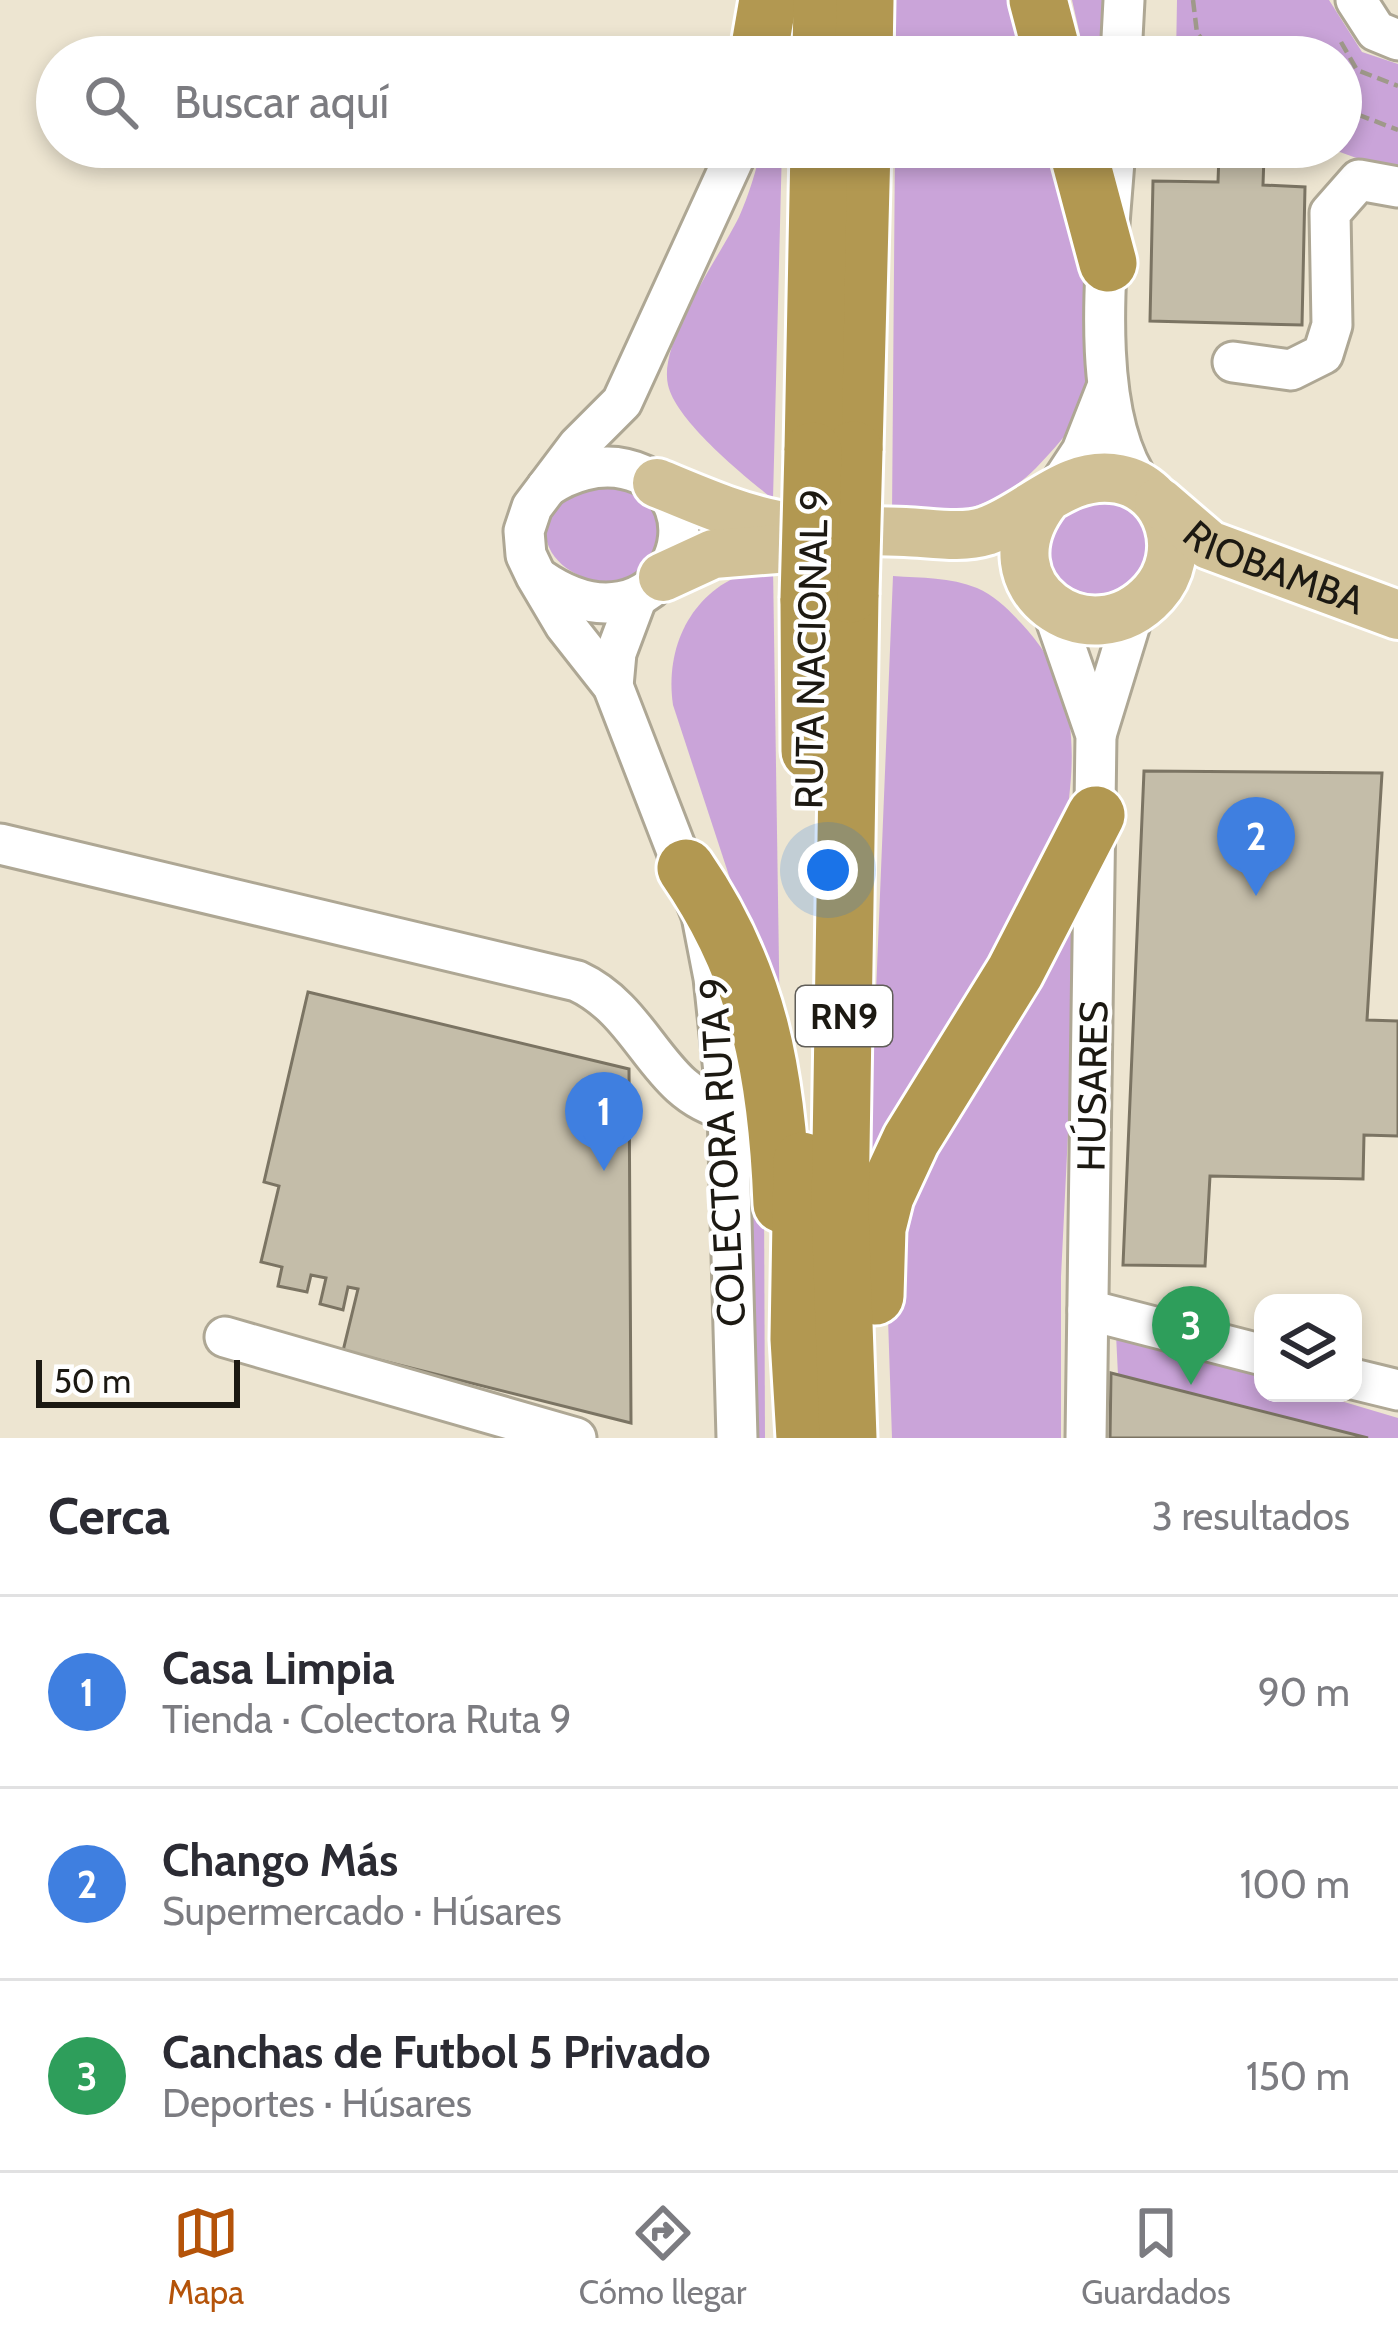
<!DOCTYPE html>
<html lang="es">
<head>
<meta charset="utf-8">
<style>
  :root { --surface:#fff; --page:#f7f7f7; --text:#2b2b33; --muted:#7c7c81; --line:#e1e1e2; --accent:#b45309 }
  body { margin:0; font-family:Cabin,sans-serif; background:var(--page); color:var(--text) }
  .controls { position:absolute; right:36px; bottom:36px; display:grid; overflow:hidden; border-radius:24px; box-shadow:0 6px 18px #0003 }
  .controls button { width:108px; height:108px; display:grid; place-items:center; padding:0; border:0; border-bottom:3px solid var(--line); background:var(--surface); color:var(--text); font:60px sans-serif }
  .scale { position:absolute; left:36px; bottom:30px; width:204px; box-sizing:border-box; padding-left:12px; border:6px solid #1c1912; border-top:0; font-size:33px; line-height:42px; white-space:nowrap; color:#1c1912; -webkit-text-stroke:9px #fff; paint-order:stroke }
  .you { position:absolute; left:828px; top:870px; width:42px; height:42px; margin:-30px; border:9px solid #fff; border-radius:50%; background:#1a73e8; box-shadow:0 0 0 18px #1a73e833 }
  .badge { display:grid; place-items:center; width:78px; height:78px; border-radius:50%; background:var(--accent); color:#fff; font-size:39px; font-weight:700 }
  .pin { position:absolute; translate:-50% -99px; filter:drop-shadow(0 3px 6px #0008) }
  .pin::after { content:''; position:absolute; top:63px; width:42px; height:36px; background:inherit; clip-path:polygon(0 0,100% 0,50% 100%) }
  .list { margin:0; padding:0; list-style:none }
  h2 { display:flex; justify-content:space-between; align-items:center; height:156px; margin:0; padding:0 48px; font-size:51px }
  h2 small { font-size:39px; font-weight:400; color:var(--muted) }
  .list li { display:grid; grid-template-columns:78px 1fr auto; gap:36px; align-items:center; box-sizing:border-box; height:192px; padding:0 48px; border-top:3px solid var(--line) }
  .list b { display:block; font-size:45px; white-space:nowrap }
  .list p { margin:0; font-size:39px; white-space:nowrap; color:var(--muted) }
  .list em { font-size:39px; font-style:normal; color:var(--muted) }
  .icon { flex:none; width:66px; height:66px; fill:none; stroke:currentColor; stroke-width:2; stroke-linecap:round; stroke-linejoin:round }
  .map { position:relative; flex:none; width:1398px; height:1438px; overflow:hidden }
  .search { position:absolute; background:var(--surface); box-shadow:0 6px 18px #0003; left:36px; right:36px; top:36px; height:132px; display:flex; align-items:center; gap:30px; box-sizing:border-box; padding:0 42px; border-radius:66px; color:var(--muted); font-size:45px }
  .sheet { height:732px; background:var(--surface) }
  nav { display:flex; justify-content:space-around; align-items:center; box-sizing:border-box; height:168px; border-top:3px solid var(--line); background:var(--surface); font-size:33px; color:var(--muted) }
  nav a { display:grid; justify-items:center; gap:6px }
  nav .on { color:var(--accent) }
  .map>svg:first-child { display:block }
  .green { fill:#caa4d9 }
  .building { fill:#c4bda9; stroke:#7b7463; stroke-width:3 }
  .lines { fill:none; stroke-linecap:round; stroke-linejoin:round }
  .minor-casing { stroke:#aea794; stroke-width:45 }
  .major-casing { stroke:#fff; stroke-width:54 }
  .highway-casing { stroke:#fff; stroke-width:63 }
  .path { stroke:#9f998a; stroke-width:4.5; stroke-dasharray:12 6; stroke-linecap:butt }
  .minor { stroke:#fff; stroke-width:39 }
  .major { stroke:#d1c197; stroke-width:48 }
  .highway { stroke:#b29851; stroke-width:57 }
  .highway-bridge-casing { stroke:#fff; stroke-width:63; stroke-linecap:butt }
  .highway-bridge { stroke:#b29851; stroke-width:57 }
  .labels { text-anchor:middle; stroke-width:9; stroke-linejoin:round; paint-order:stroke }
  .shield { fill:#fff; stroke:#605e59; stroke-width:3 }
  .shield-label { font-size:36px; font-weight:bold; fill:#1c1912 }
  .street-label { font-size:39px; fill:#1c1912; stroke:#fff }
</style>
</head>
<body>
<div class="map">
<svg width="1398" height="1438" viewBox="0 0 1398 1438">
  <rect width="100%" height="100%" fill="#ede5d1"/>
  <g class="green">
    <polygon points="896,0 1014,0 1029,57 896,57"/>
    <polygon points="1072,0 1103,0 1100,57 1085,57"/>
    <polygon points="1177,0 1329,0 1362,52 1398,64 1398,173 1326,147 1341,147 1341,57 1176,57"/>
    <path d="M 762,147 L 782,147 L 773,499 C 744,476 676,421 668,385 C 658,342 720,256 739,217 C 749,195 756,170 762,147 Z"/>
    <path d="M 895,147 L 1054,147 C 1072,213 1115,347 1082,410 C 1071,431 1052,451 1036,468 C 995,509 948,518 892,514 Z"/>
    <path d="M 585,483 L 638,489 L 658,516 C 669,648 462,554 585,483 Z"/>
    <path d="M 1076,499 L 1129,501 L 1151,526 C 1150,595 1102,616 1049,573 L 1049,523 Z"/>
    <path d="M 773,567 L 780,1031 L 673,705 C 663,637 702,575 773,567 Z"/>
    <path d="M 893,576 C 922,578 950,577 977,588 C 994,595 1009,610 1021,623 C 1080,685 1077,754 1064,834 L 869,1164 Z"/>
    <polygon points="1080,888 1061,1277 1061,1438 892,1438 886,1259 891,1230"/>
    <polygon points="755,1121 764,1194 765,1438 753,1438 743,1124"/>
    <polygon points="1116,1334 1263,1378 1263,1393 1314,1393 1398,1418 1398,1438 1121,1438"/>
  </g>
  <g class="building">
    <polygon points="1219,154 1264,156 1263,185 1305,187 1302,325 1150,321 1153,181 1218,182"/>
    <polygon points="1144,771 1382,773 1367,1020 1398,1021 1398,1136 1364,1135 1363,1179 1210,1176 1205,1266 1123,1265"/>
    <polygon points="308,992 629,1069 631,1423 343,1351 358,1289 348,1287 343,1310 320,1304 326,1278 311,1275 307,1292 278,1286 282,1267 261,1262 279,1186 264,1182"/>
    <polygon points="1111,1373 1368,1438 1110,1438"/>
  </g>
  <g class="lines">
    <defs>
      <g id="minor">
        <polyline points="1356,0 1376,31 1398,40"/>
        <polyline points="1121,57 1124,0"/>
        <path d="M 1115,147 C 1109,242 1084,410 1143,488"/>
        <polyline points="1233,362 1291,370 1323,354 1332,325 1330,213 1359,180 1398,187"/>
        <polyline points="1055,492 1082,451 1106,390"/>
        <path d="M 540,579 C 665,665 733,493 625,469 C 598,463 569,472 547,487"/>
        <polyline points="1052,608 1096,735 1086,1438"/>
        <polyline points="613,686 616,653 637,597"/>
        <polyline points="1096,735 1135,608"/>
        <path d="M 0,844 L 577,981 C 646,1013 656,1094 728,1110"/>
        <polyline points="1088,1310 1263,1355"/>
        <polyline points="225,1337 576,1438"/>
        <polyline points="1353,1379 1398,1390"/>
        <polyline points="737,1438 728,1110 714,978 702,916 613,686 565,625 536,576 526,555 524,531 532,507 578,446 622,402 739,147"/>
      </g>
      <g id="major">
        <path d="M 657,483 C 696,499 736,517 778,525 C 819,532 863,530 905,532 C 931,533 961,539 986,531 C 1032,515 1067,469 1119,479 C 1171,489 1189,554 1154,593 C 1091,663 978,587 1045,500"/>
        <path id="s1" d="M 1159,502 L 1209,545 L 1398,615"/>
        <polyline points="663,577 713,554 802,547"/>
      </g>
      <g id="highway">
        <polyline points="1038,0 1053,57"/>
        <polyline points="759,52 768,0"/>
        <polyline points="821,57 822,0"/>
        <polyline points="864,57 865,0"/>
        <polyline points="1077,147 1108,263"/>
        <polyline points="854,450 862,147"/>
        <polyline points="813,451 819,147"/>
        <polyline points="809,599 810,751"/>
        <path d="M 686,868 C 760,975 777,1078 782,1204"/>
        <polyline points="802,1161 799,1339 805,1438"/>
        <polyline points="875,1296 877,1228 885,1196 911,1140 1015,972 1096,815"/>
        <polyline points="848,1438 840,1210 850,594"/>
      </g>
    </defs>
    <use href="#minor" class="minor-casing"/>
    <use href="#major" class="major-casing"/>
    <use href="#highway" class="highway-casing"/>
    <g class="path">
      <polyline points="1193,0 1197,33 1217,57"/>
      <polyline points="1341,42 1357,70 1398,86"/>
      <polyline points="1341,108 1398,130"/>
    </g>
    <use href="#minor" class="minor"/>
    <use href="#major" class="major"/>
    <use href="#highway" class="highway"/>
    <defs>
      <g id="highway-bridge">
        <polyline points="850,594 854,450"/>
        <polyline points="809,599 813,451"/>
      </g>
    </defs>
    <use href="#highway-bridge" class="highway-bridge-casing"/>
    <use href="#highway-bridge" class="highway-bridge"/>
  </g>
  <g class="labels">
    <rect class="shield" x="796" y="986" width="96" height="60" rx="9"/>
    <g class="shield-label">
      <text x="844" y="1029">RN9</text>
    </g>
    <g class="street-label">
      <text dy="14" stroke="none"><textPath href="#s1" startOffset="135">RIOBAMBA</textPath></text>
      <text transform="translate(811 649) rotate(-89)" y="14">RUTA NACIONAL 9</text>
      <text transform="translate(1092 1086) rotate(-89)" y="14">HÚSARES</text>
      <text transform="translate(722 1152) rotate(-93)" y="14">COLECTORA RUTA 9</text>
    </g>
  </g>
</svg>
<div class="controls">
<button><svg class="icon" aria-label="layers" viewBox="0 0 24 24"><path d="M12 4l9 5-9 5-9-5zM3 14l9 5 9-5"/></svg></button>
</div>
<div class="scale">50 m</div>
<div class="you"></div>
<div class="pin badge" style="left:604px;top:1171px;background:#3f7fe0">1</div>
<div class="pin badge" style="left:1256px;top:896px;background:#3f7fe0">2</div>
<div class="pin badge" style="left:1191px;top:1385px;background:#2e9e5b">3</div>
<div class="search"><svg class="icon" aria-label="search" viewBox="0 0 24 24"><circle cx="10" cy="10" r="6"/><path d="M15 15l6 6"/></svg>Buscar aquí</div>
</div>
<section class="sheet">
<h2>Cerca<small>3 resultados</small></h2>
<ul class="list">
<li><span class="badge" style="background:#3f7fe0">1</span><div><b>Casa Limpia</b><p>Tienda · Colectora Ruta 9</p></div><em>90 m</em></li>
<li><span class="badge" style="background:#3f7fe0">2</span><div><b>Chango Más</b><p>Supermercado · Húsares</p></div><em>100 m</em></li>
<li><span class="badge" style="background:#2e9e5b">3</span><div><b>Canchas de Futbol 5 Privado</b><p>Deportes · Húsares</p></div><em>150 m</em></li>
</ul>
</section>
<nav>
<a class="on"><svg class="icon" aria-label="map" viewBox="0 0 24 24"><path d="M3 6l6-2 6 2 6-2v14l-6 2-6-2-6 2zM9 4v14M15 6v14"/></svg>Mapa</a>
<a><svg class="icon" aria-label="directions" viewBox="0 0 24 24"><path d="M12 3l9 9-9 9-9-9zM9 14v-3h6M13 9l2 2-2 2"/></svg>Cómo llegar</a>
<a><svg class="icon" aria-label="saved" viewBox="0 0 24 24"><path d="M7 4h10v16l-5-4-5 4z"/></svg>Guardados</a>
</nav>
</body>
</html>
